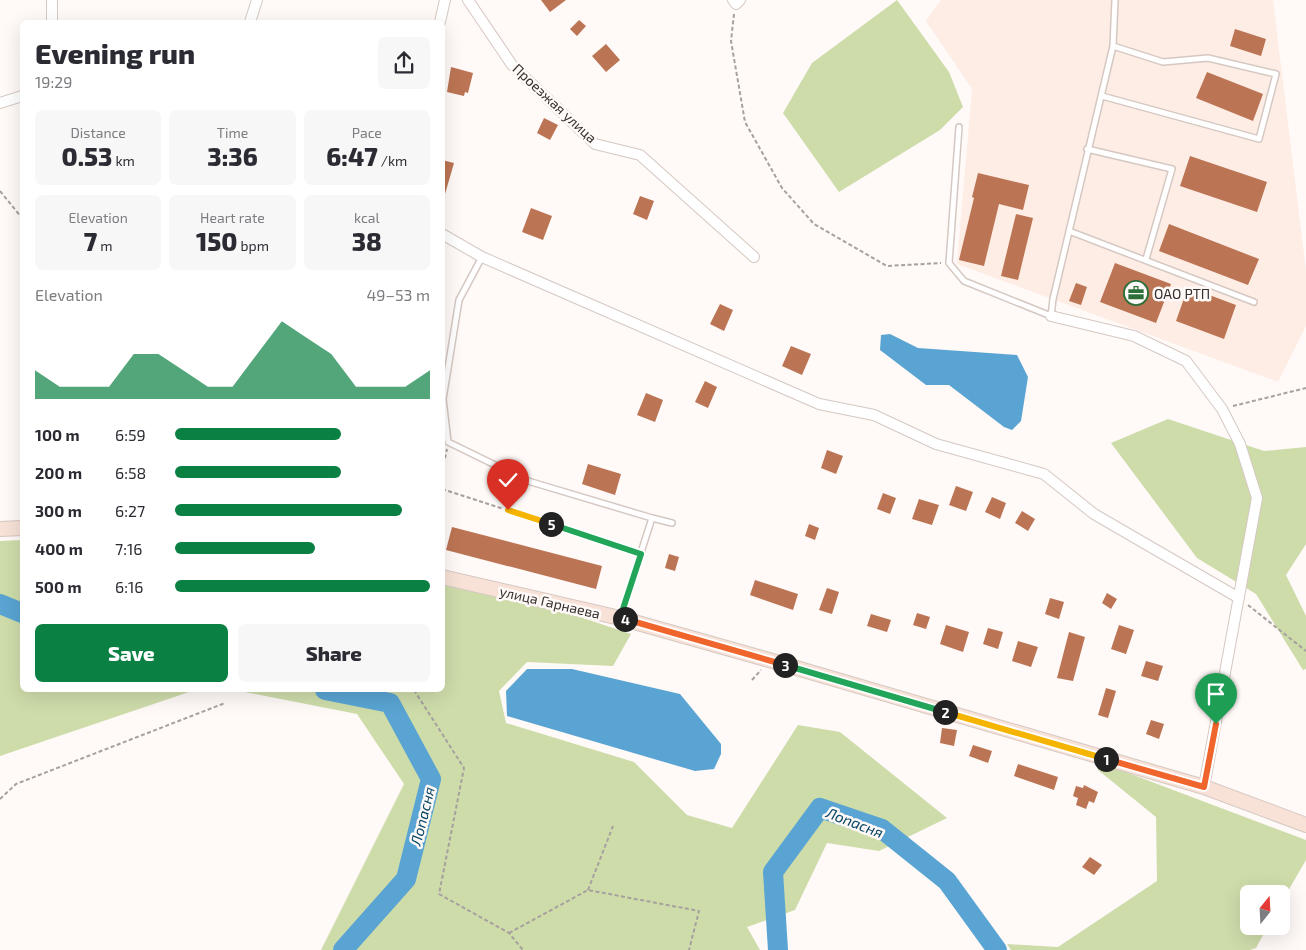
<!DOCTYPE html>
<html lang="en">
<head>
<meta charset="utf-8">
<style>
  body { margin:0; font-family:"Exo 2",sans-serif; background:#f7f7f7; color:#2b2b33; height:100vh; display:flex; flex-direction:column; font-size:19px; white-space:nowrap }
  * { box-sizing:border-box; margin:0 }
  p { font-size:16px; color:#7c7c81 }
  .icon { flex:none; width:28px; height:28px; fill:none; stroke:currentColor; stroke-width:2; stroke-linecap:round; stroke-linejoin:round }
  .map { position:relative; flex:1; overflow:hidden }
  .panel { position:absolute; left:20px; top:20px; width:425px; height:672px; display:flex; flex-direction:column; background:#fff; border-radius:8px; box-shadow:0 5px 20px #0002 }
  .panel>* { flex:none }
  .needle { width:32px; rotate:18deg }
  .buttons { position:absolute; left:1240px; top:885px; display:grid; gap:10px }
  .buttons a { display:grid; place-items:center; width:50px; height:50px; border-radius:8px; background:#fff; box-shadow:0 5px 20px #0002; font-size:25px }
  .pin { position:absolute; display:grid; place-items:center; width:42px; height:42px; color:#fff; margin:-51px -21px; border-radius:50% 50% 50% 0; rotate:-45deg; box-shadow:0 0 5px #0007 }
  .pin .icon { rotate:45deg }
  .km { position:absolute; width:25px; height:25px; margin:-12px; border-radius:50%; background:#222; color:#fff; font-size:14px; line-height:25px; text-align:center }
  .round { display:grid; place-items:center; flex:none; width:52px; height:52px; border-radius:8px; background:#f7f7f7 }
  .overview { display:flex; align-items:center; justify-content:space-between; height:85px; padding:0 15px }
  h1 { font-size:28px; font-weight:800; line-height:38px }
  .stats { display:grid; grid-template-columns:repeat(3,1fr); gap:8px; height:85px; padding:5px 15px }
  .stats div { display:grid; align-content:center; border-radius:8px; background:#f7f7f7; text-align:center }
  .stats b { font-size:25px; font-weight:800 }
  .stats small { font-size:14px; font-weight:400 }
  .stats p { font-size:14px }
  .chart { height:140px; padding:10px 15px }
  .chart p { display:flex; justify-content:space-between }
  .chart svg { width:100%; height:90px; margin-top:5px; fill:#0b8043; opacity:.7 }
  .cta { display:flex; gap:10px; margin-top:auto; padding:10px 15px }
  .cta a { flex:1; height:58px; border-radius:8px; background:#0b8043; color:#fff; font-size:20px; font-weight:800; line-height:58px; text-align:center }
  .cta a+a { background:#f7f7f7; color:#2b2b33 }
  ul { padding:0 15px; list-style:none; font-size:16px }
  li { display:grid; grid-template-columns:80px 60px 1fr; align-items:center; height:38px }
  li i { height:12px; border-radius:6px; background:#0b8043 }
  .map>svg:first-child { display:block }
  .built { fill:#feede5 }
  .green { fill:#cedcaa }
  .water { fill:#59a4d3 }
  .lines { fill:none; stroke-linecap:round; stroke-linejoin:round }
  .river { stroke:#59a4d3; stroke-width:20 }
  .building { fill:#bc7554 }
  .lane-casing { stroke:#d5c8c2; stroke-width:8 }
  .street-casing { stroke:#d5c8c2; stroke-width:12 }
  .secondary-casing { stroke:#d5c8c2; stroke-width:16 }
  .path { stroke:#a6a09e; stroke-width:2; stroke-dasharray:4 2.5; stroke-linecap:butt }
  .lane { stroke:#fff; stroke-width:5 }
  .street { stroke:#fff; stroke-width:10 }
  .secondary { stroke:#f8e2d7; stroke-width:14 }
  .split-1-casing { stroke:#fff; stroke-width:10 }
  .split-2-casing { stroke:#fff; stroke-width:10 }
  .split-3-casing { stroke:#fff; stroke-width:10 }
  .split-4-casing { stroke:#fff; stroke-width:10 }
  .split-5-casing { stroke:#fff; stroke-width:10 }
  .split-6-casing { stroke:#fff; stroke-width:10 }
  .split-1 { stroke:#f0652b; stroke-width:6 }
  .split-2 { stroke:#f5b400; stroke-width:6 }
  .split-3 { stroke:#22a559; stroke-width:6 }
  .split-4 { stroke:#f0652b; stroke-width:6 }
  .split-5 { stroke:#22a559; stroke-width:6 }
  .split-6 { stroke:#f5b400; stroke-width:6 }
  .labels { text-anchor:middle; dominant-baseline:central; stroke-width:5; stroke-linejoin:round; paint-order:stroke }
  .street-label { font-size:14px; fill:#36312f; stroke:#fff9f7 }
  .poi-label { font-size:14px; fill:#36312f; stroke:#fff9f7; text-anchor:start }
  .water-label { font-size:15px; font-style:italic; fill:#084666; stroke:#fff9f7 }
</style>
</head>
<body>
<div class="map">
<svg width="1306" height="950" viewBox="0 0 1306 950">
  <rect width="100%" height="100%" fill="#fff9f7"/>
  <path class="built" d="M941 0H1273L1306 271V326L1278 382 957 264 972 89 926 21Z"/>
  <path class="green" d="M897 0 949 72 963 107 940 130 839 192 783 113 812 63Z
    M1168 419 1264 451 1306 447V544L1286 575 1306 616V669L1303 670 1256 594 1197 558 1111 443Z
    M22 540V690H195L0 756V541Z
    M443 585 562 611 631 634 613 666 527 662 499 691 506 723 634 762 687 815 732 828 798 725 840 732 947 818 879 851 827 843 795 910 747 927 760 950H321L404 784 357 714 235 690H442Z
    M1099 762 1306 840V860L1281 903V894H1249V926H1268L1256 948 1250 950H1011L1007 944 1058 947 1157 881 1156 817 1098 770Z"/>
  <path class="water" d="M890 334 918 348 1017 355 1028 377 1021 421 1012 430 1004 427 949 385H926L880 350 881 335Z
    M527 669H572L680 694 721 744V754L714 769 695 771 507 716 506 691Z"/>
  <g class="lines">
    <path class="river" d="M0 604 22 613
      M325 690 390 703 431 779 406 879 343 950
      M778 950 773 872 820 808 882 829 947 881 997 950"/>
  </g>
  <path class="building" d="M541 0H566L550 12Z
    M579 20 586 26 577 36 570 29Z
    M1235 29 1266 39 1261 56 1230 46Z
    M606 44 620 60 606 72 592 56Z
    M451 67 473 73 468 93 465 92 464 96 447 92Z
    M1207 72 1263 94 1253 121 1196 98Z
    M544 118 558 125 550 140 537 133Z
    M1190 156 1267 182 1257 212 1180 186Z
    M442 160 454 163 445 194H442Z
    M978 173 1029 185 1023 210 999 204 984 266 959 260 974 198 972 197Z
    M640 196 654 201 647 220 633 214Z
    M531 208 552 216 543 240 522 232Z
    M1016 214 1033 218 1018 280 1001 276Z
    M1169 224 1259 259 1248 285 1159 251Z
    M1115 263 1171 284 1156 323 1100 302Z
    M1076 283 1087 287 1081 305 1069 301Z
    M1188 287 1236 305 1224 339 1176 321Z
    M720 304 733 310 724 331 710 324Z
    M791 346 811 354 802 375 782 366Z
    M705 381 717 387 708 408 695 402Z
    M646 393 663 400 655 422 637 415Z
    M827 450 843 456 836 474 821 468Z
    M588 464 621 474 615 495 582 484Z
    M956 486 973 492 966 511 949 505Z
    M883 493 896 498 890 514 877 509Z
    M992 497 1006 503 1000 519 985 512Z
    M919 499 939 505 932 525 912 519Z
    M1022 511 1035 519 1028 531 1015 523Z
    M809 524 819 528 815 540 805 536Z
    M452 527 602 566 596 589 446 550Z
    M669 554 679 557 675 571 665 568Z
    M755 580 798 594 793 610 750 595Z
    M827 588 839 592 832 614 819 610Z
    M1107 593 1117 599 1111 609 1102 603Z
    M1050 598 1064 602 1059 619 1045 614Z
    M917 613 930 617 926 629 913 625Z
    M871 614 891 620 887 632 867 626Z
    M946 625 969 632 963 652 940 644Z
    M1119 625 1134 630 1126 654 1111 649Z
    M988 628 1003 632 998 649 983 644Z
    M1069 632 1085 637 1073 681 1057 678Z
    M1018 641 1038 647 1031 667 1012 661Z
    M1146 661 1163 666 1158 681 1141 676Z
    M1106 688 1116 691 1108 718 1098 715Z
    M1151 720 1164 724 1159 739 1146 734Z
    M942 728 957 730 954 746 940 743Z
    M973 745 992 751 988 763 969 756Z
    M1018 764 1058 777 1054 790 1014 776Z
    M1084 785 1098 792 1094 803 1089 801 1086 809 1076 805 1078 798 1073 796 1076 786 1083 788Z
    M1090 857 1102 865 1094 875 1082 867Z"/>
  <g class="lines">
    <defs>
      <path id="lane" d="M1102 96 1259 139 1276 74 1208 58 1163 62 1113 46
        M959 127 949 263 964 281 1051 316 1053 299 1113 46 1115 0
        M1087 149 1172 169 1146 259
        M1069 231 1254 302
        M482 257 459 300 443 399 448 442 528 481 652 518 620 618
        M652 518 672 523"/>
      <path id="street" d="M468 0 512 65 595 144 640 155 754 257
        M733 0 736 4 740 0
        M52 22V0
        M250 22 257 0
        M440 22 445 0
        M0 103 22 96
        M442 234 482 257 819 404 874 415 936 444 1044 474 1094 514 1239 598
        M1051 316 1134 336 1186 361 1222 409 1240 444 1257 498 1204 787"/>
      <path id="secondary" d="M0 529 22 528
        M442 577 620 618 762 658 1204 787 1306 825"/>
    </defs>
    <use href="#lane" class="lane-casing"/>
    <use href="#street" class="street-casing"/>
    <use href="#secondary" class="secondary-casing"/>
    <path class="path" d="M734 14 731 41 745 122 782 188 814 224 887 266 941 263
      M0 191 22 218
      M1233 406 1306 388
      M442 471 447 449
      M442 489 633 551
      M1248 605 1306 651
      M752 680 761 670
      M414 690 464 768 439 894 509 933 523 950
      M0 799 16 784 225 703
      M588 890 613 826
      M509 933 588 890 699 911 689 950"/>
    <use href="#lane" class="lane"/>
    <use href="#street" class="street"/>
    <use href="#secondary" class="secondary"/>
  </g>
  <g class="lines">
    <defs>
      <path id="split-1" d="M1106 759 1204 787 1216 724"/>
      <path id="split-2" d="M945 712 1106 759"/>
      <path id="split-3" d="M785 665 945 712"/>
      <path id="split-4" d="M625 619 785 665"/>
      <path id="split-5" d="M551 524 641 554 620 618 625 619"/>
      <path id="split-6" d="M508 510 551 524"/>
    </defs>
    <use href="#split-1" class="split-1-casing"/>
    <use href="#split-2" class="split-2-casing"/>
    <use href="#split-3" class="split-3-casing"/>
    <use href="#split-4" class="split-4-casing"/>
    <use href="#split-5" class="split-5-casing"/>
    <use href="#split-6" class="split-6-casing"/>
    <use href="#split-1" class="split-1"/>
    <use href="#split-2" class="split-2"/>
    <use href="#split-3" class="split-3"/>
    <use href="#split-4" class="split-4"/>
    <use href="#split-5" class="split-5"/>
    <use href="#split-6" class="split-6"/>
  </g>
  <defs>
    <symbol id="office-ring" viewBox="-11 -11 22 22"><circle r="9.5" fill="#fff9f7" stroke="#2c6f39" stroke-width="1.5"/><path d="M-6-3h4V-5.5h4V-3h4V5H-6ZM-1-4.5V-3h2v-1.5ZM-6 0V1H6V0Z" fill="#2c6f39"/></symbol>
  </defs>
  <g fill-rule="evenodd">
    <use href="#office-ring" x="1122" y="279" width="28" height="28"/>
  </g>
  <g class="labels">
    <g class="street-label">
      <text transform="translate(555 103) rotate(43)">Проезжая улица</text>
      <text transform="translate(550 602) rotate(13)">улица Гарнаева</text>
    </g>
    <g class="poi-label">
      <text x="1154" y="293">ОАО РТП</text>
    </g>
    <g class="water-label">
      <text transform="translate(422 816) rotate(-76)">Лопасня</text>
      <text transform="translate(855 822) rotate(21)">Лопасня</text>
    </g>
  </g>
</svg>
<div class="buttons">
<a><svg class="needle" viewBox="-14 -14 28 28"><path d="M0-13l5 13h-10z" fill="#e53935"/><path d="M0 13l5-13h-10z" fill="#7c7c81"/></svg></a>
</div>
<div class="pin" style="left:1216px;top:724px;background:#1e9e55"><svg class="icon" aria-label="arrive" viewBox="0 0 24 24"><path d="M6 21V4h12l-3 4 3 4H6"/></svg></div>
<div class="pin" style="left:508px;top:510px;background:#d93025"><svg class="icon" aria-label="check" viewBox="0 0 24 24"><path d="M5 12l5 5 9-10"/></svg></div>
<b class="km" style="left:1106px;top:759px">1</b>
<b class="km" style="left:945px;top:712px">2</b>
<b class="km" style="left:785px;top:665px">3</b>
<b class="km" style="left:625px;top:619px">4</b>
<b class="km" style="left:551px;top:524px">5</b>
<section class="panel">
<div class="overview"><div><h1>Evening run</h1><p>19:29</p></div><a class="round"><svg class="icon" aria-label="share" viewBox="0 0 24 24"><path d="M12 15V3M7 8l5-5 5 5M5 13v7h14v-7"/></svg></a></div>
<div class="stats">
<div><p>Distance</p><b>0.53<small> km</small></b></div>
<div><p>Time</p><b>3:36</b></div>
<div><p>Pace</p><b>6:47<small> /km</small></b></div>
</div>
<div class="stats">
<div><p>Elevation</p><b>7<small> m</small></b></div>
<div><p>Heart rate</p><b>150<small> bpm</small></b></div>
<div><p>kcal</p><b>38</b></div>
</div>
<div class="chart"><p><span>Elevation</span>49–53 m</p>
<svg viewBox="0 0 160 44" preserveAspectRatio="none"><path d="M0 44V30L10 38L20 38L30 38L40 22L50 22L60 30L70 38L80 38L90 22L100 6L110 14L120 22L130 38L140 38L150 38L160 30V44z"/></svg>
</div>
<ul>
<li><b>100 m</b>6:59<i style="width:65%"></i></li>
<li><b>200 m</b>6:58<i style="width:65%"></i></li>
<li><b>300 m</b>6:27<i style="width:89%"></i></li>
<li><b>400 m</b>7:16<i style="width:55%"></i></li>
<li><b>500 m</b>6:16<i style="width:100%"></i></li>
</ul>
<div class="cta"><a>Save</a><a>Share</a></div>
</section>
</div>
</body>
</html>
